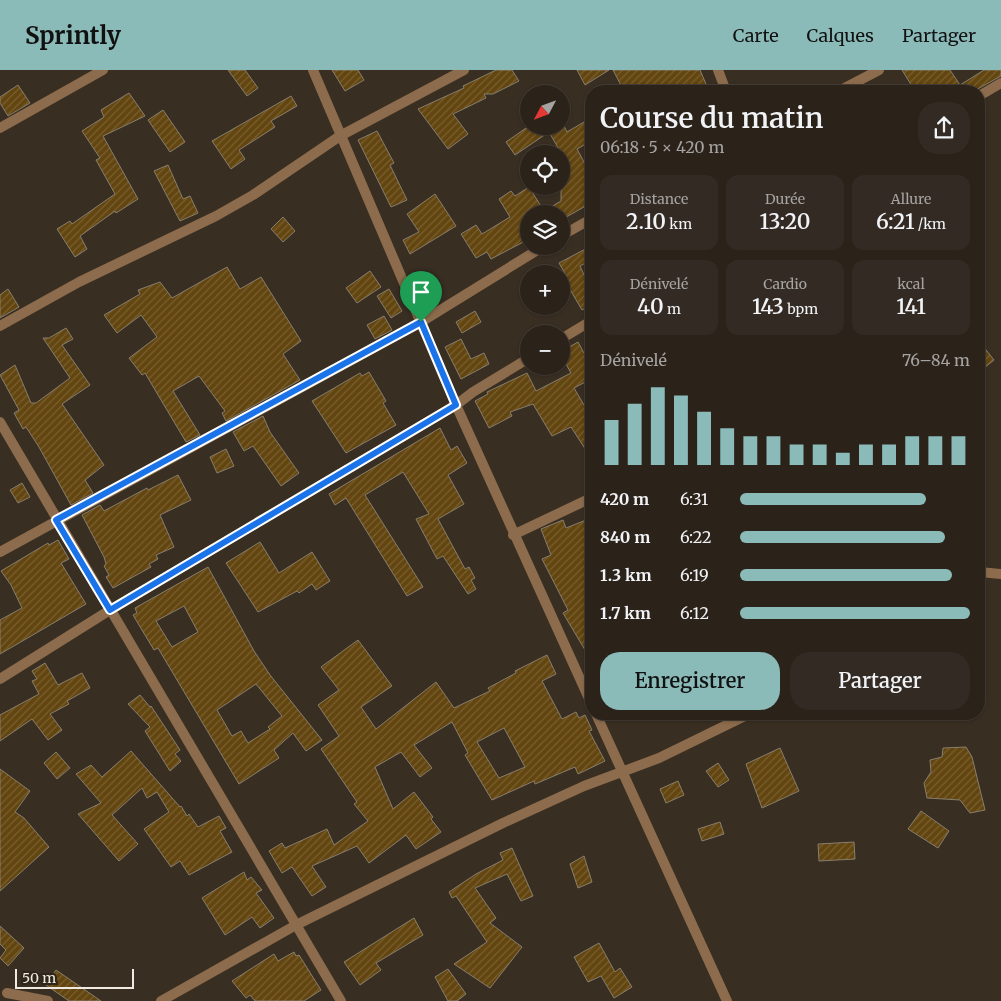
<!DOCTYPE html>
<html lang="fr">
<head>
<meta charset="utf-8">
<style>
  body { margin:0; font-family:Merriweather,serif; background:#332a23; color:#f1f3f6; height:100vh; display:flex; flex-direction:column; font-size:19px; white-space:nowrap }
  * { box-sizing:border-box; margin:0 }
  p { font-size:16px; color:#a6a4a2 }
  .icon { flex:none; width:28px; height:28px; fill:none; stroke:currentColor; stroke-width:2; stroke-linecap:round; stroke-linejoin:round }
  .map { position:relative; flex:1; overflow:hidden }
  .side { position:absolute; left:585px; top:15px; width:400px; height:635px; display:flex; flex-direction:column; background:#2b221a; border-radius:20px; box-shadow:0 1px 4px #0004,0 0 0 1px #473f39 }
  .side>* { flex:none }
  .needle { width:32px; rotate:229deg }
  .buttons { position:absolute; left:520px; top:15px; display:grid; gap:10px }
  .buttons a { display:grid; place-items:center; width:50px; height:50px; border-radius:50%; background:#2b221a; box-shadow:0 1px 4px #0004,0 0 0 1px #473f39; font-size:25px }
  .scale { position:absolute; left:15px; bottom:12px; width:119px; box-sizing:border-box; padding-left:5px; border:2px solid #f1eae2; border-top:0; font-size:14px; line-height:18px; white-space:nowrap; color:#f1eae2; -webkit-text-stroke:4px #2f2518; paint-order:stroke }
  .pin { position:absolute; display:grid; place-items:center; width:42px; height:42px; color:#fff; margin:-51px -21px; border-radius:50% 50% 50% 0; rotate:-45deg; box-shadow:0 0 5px #0007 }
  .pin .icon { rotate:45deg }
  .round { display:grid; place-items:center; flex:none; width:52px; height:52px; border-radius:20px; background:#332a23 }
  .overview { display:flex; align-items:center; justify-content:space-between; height:85px; padding:0 15px }
  h1 { font-size:28px; font-weight:600; line-height:38px }
  .figures { display:grid; grid-template-columns:repeat(3,1fr); gap:8px; height:85px; padding:5px 15px }
  .figures div { display:grid; align-content:center; border-radius:12px; background:#332a23; text-align:center }
  .figures b { font-size:21px; font-weight:600 }
  .figures small { font-size:14px; font-weight:400 }
  .figures p { font-size:14px }
  .chart { height:140px; padding:10px 15px }
  .chart p { display:flex; justify-content:space-between }
  .chart svg { width:100%; height:90px; margin-top:5px; stroke:#8bbbb9; stroke-width:6 }
  .button { display:flex; gap:10px; margin-top:auto; padding:10px 15px }
  .button a { flex:1; height:58px; border-radius:20px; background:#8bbbb9; color:#111; font-size:20px; font-weight:600; line-height:58px; text-align:center }
  .button a+a { background:#332a23; color:#f1f3f6 }
  ul { padding:0 15px; list-style:none; font-size:16px }
  li { display:grid; grid-template-columns:80px 60px 1fr; align-items:center; height:38px }
  li i { height:12px; border-radius:6px; background:#8bbbb9 }
  header { display:flex; align-items:center; gap:30px; box-sizing:border-box; height:70px; padding:0 25px; background:#8bbbb9; color:#111 }
  header strong { font-size:24px }
  nav { display:flex; gap:28px; margin-inline-start:auto; font-size:18px }
  .map>svg:first-child { display:block }
  .building { fill:url(#building-hatch); stroke:#887e6e; fill-rule:evenodd }
  .lines { fill:none; stroke-linecap:round; stroke-linejoin:round }
  .minor { stroke:#8c6c4c; stroke-width:10 }
  .tertiary { stroke:#8c6c4c; stroke-width:10 }
  .route-casing { stroke:#fff; stroke-width:10 }
  .route { stroke:#1a73e8; stroke-width:6 }
</style>
</head>
<body>
<header>
<strong>Sprintly</strong>
<nav><a>Carte</a><a>Calques</a><a>Partager</a></nav>
</header>
<div class="map">
<svg width="1001" height="931" viewBox="0 0 1001 931">
  <defs>
    <pattern id="building-hatch" width="6" height="6" patternUnits="userSpaceOnUse" patternTransform="scale(1.25)"><rect width="6" height="6" fill="#62450f"/><path d="M-1 1l2-2M0 6l6-6M5 7l2-2" fill="none" stroke="#796032"/></pattern>
  </defs>
  <rect width="100%" height="100%" fill="#392e22"/>
  <path class="building" d="M228 0H245L258 18 247 26Z
    M332 0H358L364 10 345 21Z
    M496 0H512L519 11 493 24H484L486 28 453 44 468 64 448 79 418 39 464 18 463 16Z
    M577 0H609L585 15Z
    M613 0H700L709 21H691L688 14 669 21 666 17 655 21H624Z
    M902 0H950L960 15 984 0H1001V6L974 21H915Z
    M18 15 30 33 8 46 0 33V27Z
    M129 23 145 46 103 66 138 129 116 143 115 141 80 166 87 179 75 187 57 159 70 151 72 154 115 124 96 90 100 88 82 61 104 47 101 40Z
    M291 26 297 36 271 51 275 57 239 80 245 89 231 99 212 71Z
    M163 40 185 72 170 82 148 50Z
    M584 52 591 65V71L577 79 591 105V133L561 150V144H529V169L491 189 487 182 476 188 461 164 476 155 482 164 510 147 499 129 511 121 515 126 529 117 544 141 561 131V98L568 95 549 62 515 85 506 72 529 56H564L567 62Z
    M377 61 394 93 390 95 407 130 391 137 358 70Z
    M168 95 183 129 190 126 198 143 180 151 154 101Z
    M435 124 456 156 410 184 403 170 419 162 407 144Z
    M283 147 295 161 283 172 271 159Z
    M591 176V190L580 196 591 220V235L582 240 564 209 567 207 559 193Z
    M227 197 240 219 261 207 301 271 283 284 300 310 226 351 222 343 225 341 199 306 173 321 200 365 186 372 145 303 142 305 129 288 157 267 141 245 117 263 104 245 140 224 138 220 160 212 172 228Z
    M370 201 381 217 357 233 346 218Z
    M8 219 19 237 0 248V225Z
    M389 219 402 241 391 248 377 226Z
    M475 241 481 252 462 263 456 252Z
    M384 246 392 260 375 269 367 255Z
    M66 258 73 269 62 275 90 315 62 334 104 395 85 410 93 423 71 435 39 377 26 357 23 359 14 343 19 340 0 305 15 295 31 333H36L70 308 43 268H49Z
    M461 269 471 289 484 283 489 294 461 309 445 277Z
    M979 271 994 290 979 302Z
    M578 272 591 296V309L574 318 591 347V388L571 357 552 366 533 334 510 342 512 346 489 358 475 331 488 324 487 322 527 303 536 321 571 303 561 285 566 283 564 280Z
    M369 302 386 331 383 333 396 355 346 383 312 331 360 303 362 306Z
    M263 346 270 362 299 403 281 416 253 376 244 381 233 362Z
    M440 358 451 380 457 376 467 393 448 405 464 434 438 449 465 499 469 497 475 508 471 510 476 519 468 524 443 486 437 489 416 449 429 444 403 402 365 425 423 517 407 526 346 428 335 435 329 424Z
    M226 379 234 396 217 403 210 387Z
    M178 405 191 430 160 445 174 477 156 485 158 489 149 494 151 497 113 518 106 507 109 505 104 496 106 494 104 487 82 445 100 435 104 441 147 418 148 420Z
    M22 413 30 427 18 433 10 420Z
    M591 448V472L584 475 591 488V590L563 543 568 540 542 489 551 485 541 459 563 450 566 458Z
    M58 470 69 489 61 493 86 534 0 584V550L22 538 11 515 1 501 48 473 49 475Z
    M260 472 279 503 312 482 330 511 316 520 312 514 299 523 297 521 258 542 226 493Z
    M208 497 254 581 270 605 322 670 306 681 293 663 274 680 279 688 239 714 158 578 154 580 133 545 137 543 135 538ZM184 536 198 562 172 577 156 551ZM256 614 282 646 268 657 270 659 248 673 241 661 232 666 217 640Z
    M358 570 392 616 361 637 376 659 436 612 454 638 490 621 488 618 516 603 515 601 547 585 556 604 542 611 562 649 576 642 579 648 585 645 592 660 589 661 605 691 578 704 575 697 535 714 534 711 492 730 465 685 468 683 452 652 414 675 432 698 420 707 401 682 375 697 393 739 414 722 433 747 431 749 441 762 416 779 406 765 369 793 357 776 312 796 326 817 312 826 292 797 282 803 269 781 282 773 285 778 327 759 334 775 368 751 354 734 357 732 321 679 339 666 318 635 339 620 321 597ZM504 658 525 697 499 708 477 672Z
    M45 593 58 615 82 603 90 618 67 631 69 634 50 644 62 660 48 670 32 649 0 671V645L39 624 32 611 37 609 32 601Z
    M140 625 150 637 151 636 180 680 175 684 181 691 170 701 145 661 150 657 128 634Z
    M966 677 972 687 985 740 970 743 960 730 927 728 924 713 931 702 930 690 942 687 943 678Z
    M780 678 799 721 762 738 746 694Z
    M131 681 180 737 181 736 187 746 189 744 198 757 219 746 226 758 220 761 232 782 189 805 180 791 171 797 144 759 169 742 157 722 147 728 142 718 112 745 138 774 119 791 78 744 101 733 76 704 91 695 102 707Z
    M56 682 70 698 57 709 44 693Z
    M718 693 729 710 718 717 706 701Z
    M0 699 30 721 15 742 24 748 49 777 0 821Z
    M678 711 684 725 666 733 660 719Z
    M921 741 949 761 938 778 908 759Z
    M720 752 724 764 702 771 698 759Z
    M854 772 855 789 819 791 818 774Z
    M512 778 533 826 521 831 507 804 475 818 496 848 490 853 522 877 490 918 454 894 487 872 456 826 452 828 449 822 476 804 503 790 500 783Z
    M584 786 592 812 578 818 570 794Z
    M244 802 247 810 251 807 262 820 256 823 274 848 260 858 252 847 225 865 202 828Z
    M414 848 423 865 376 893 381 900 360 915 344 892Z
    M0 856 24 878 8 896 0 888 6 880 0 874Z
    M599 873 615 902 620 898 632 917 614 928 601 906 588 912 574 887Z
    M294 882 296 886 299 885 321 920 304 931H255L250 925 246 928 232 911 274 884 278 891Z
    M448 899 466 924 457 931H448L435 907Z
    M56 900 101 931H69L46 915Z"/>
  <g class="lines">
    <path class="minor" d="M313 0 456 335 591 633
      M718 0 726 21
      M839 21 879 0
      M979 26 1001 13
      M0 58 103 0
      M561 166 591 149
      M0 256 79 212 216 146 253 125 340 66 464 0
      M561 269 591 251
      M513 465 591 428
      M0 482 421 252 544 176
      M979 502 1001 504
      M0 609 110 540 456 335 473 322 529 288
      M596 644 727 931
      M7 923 48 931
      M161 931 296 855 503 753 584 716 659 688 749 644"/>
    <path class="tertiary" d="M0 352 341 931"/>
  </g>
  <g class="lines">
    <defs>
      <path id="route" d="M421 252 456 335 110 540 56 450Z"/>
    </defs>
    <use href="#route" class="route-casing"/>
    <use href="#route" class="route"/>
  </g>
</svg>
<div class="buttons">
<a><svg class="needle" viewBox="-14 -14 28 28"><path d="M0-13l5 13h-10z" fill="#e53935"/><path d="M0 13l5-13h-10z" fill="#a6a4a2"/></svg></a>
<a><svg class="icon" aria-label="locate" viewBox="0 0 24 24"><circle cx="12" cy="12" r="6"/><path d="M12 2v4M12 18v4M2 12h4M18 12h4"/></svg></a>
<a><svg class="icon" aria-label="layers" viewBox="0 0 24 24"><path d="M12 4l9 5-9 5-9-5zM3 14l9 5 9-5"/></svg></a>
<a>+</a>
<a>−</a>
</div>
<div class="scale">50 m</div>
<div class="pin" style="left:421px;top:252px;background:#1e9e55"><svg class="icon" aria-label="arrive" viewBox="0 0 24 24"><path d="M6 21V4h12l-3 4 3 4H6"/></svg></div>
<section class="side">
<div class="overview"><div><h1>Course du matin</h1><p>06:18 · 5 × 420 m</p></div><a class="round"><svg class="icon" aria-label="share" viewBox="0 0 24 24"><path d="M12 15V3M7 8l5-5 5 5M5 13v7h14v-7"/></svg></a></div>
<div class="figures">
<div><p>Distance</p><b>2.10<small> km</small></b></div>
<div><p>Durée</p><b>13:20</b></div>
<div><p>Allure</p><b>6:21<small> /km</small></b></div>
</div>
<div class="figures">
<div><p>Dénivelé</p><b>40<small> m</small></b></div>
<div><p>Cardio</p><b>143<small> bpm</small></b></div>
<div><p>kcal</p><b>141</b></div>
</div>
<div class="chart"><p><span>Dénivelé</span>76–84 m</p>
<svg viewBox="0 0 160 44" preserveAspectRatio="none"><path d="M5 44V22M15 44V14M25 44V6M35 44V10M45 44V18M55 44V26M65 44V30M75 44V30M85 44V34M95 44V34M105 44V38M115 44V34M125 44V34M135 44V30M145 44V30M155 44V30"/></svg>
</div>
<ul>
<li><b>420 m</b>6:31<i style="width:81%"></i></li>
<li><b>840 m</b>6:22<i style="width:89%"></i></li>
<li><b>1.3 km</b>6:19<i style="width:92%"></i></li>
<li><b>1.7 km</b>6:12<i style="width:100%"></i></li>
</ul>
<div class="button"><a>Enregistrer</a><a>Partager</a></div>
</section>
</div>
</body>
</html>
